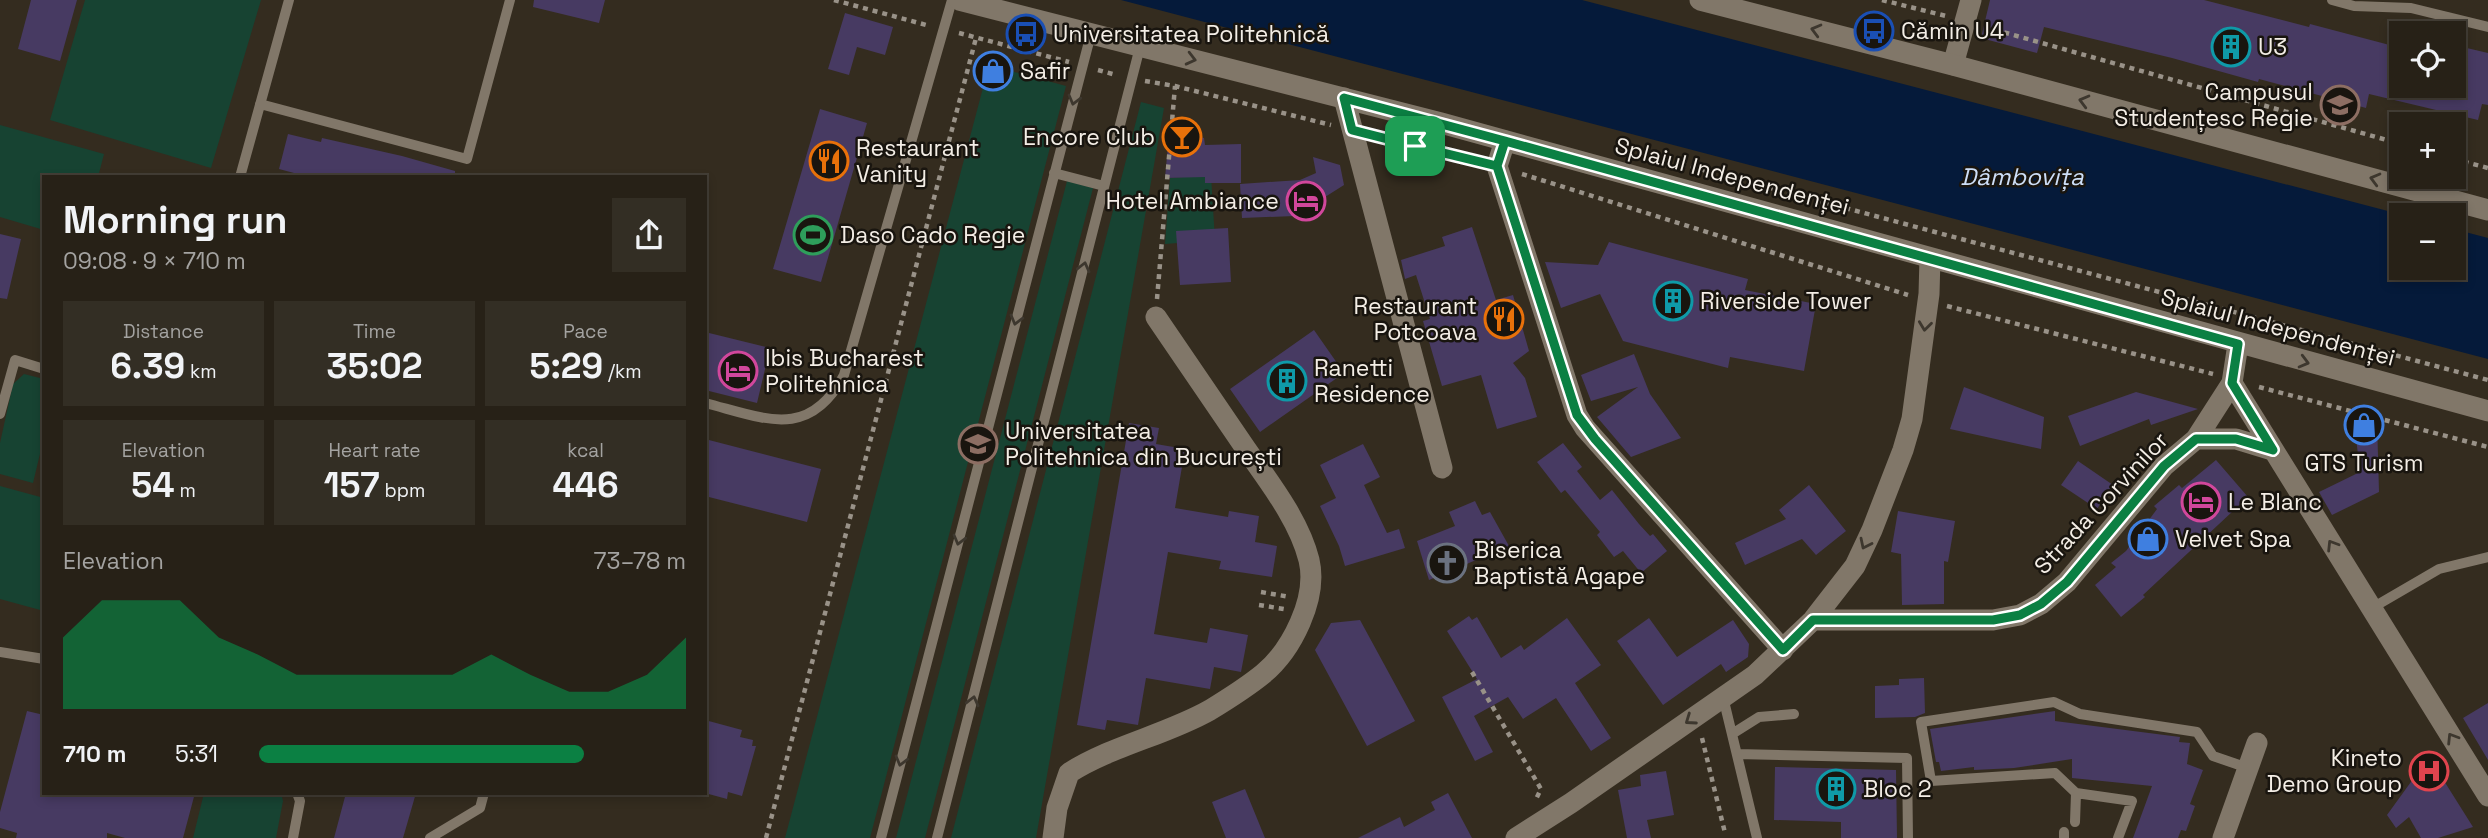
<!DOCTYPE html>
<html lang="en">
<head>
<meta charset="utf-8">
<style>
  body { margin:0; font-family:"Space Grotesk",sans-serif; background:#332e24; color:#f1f3f6; height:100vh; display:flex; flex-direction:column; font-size:26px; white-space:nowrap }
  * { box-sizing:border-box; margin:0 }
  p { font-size:23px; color:#a4a3a1 }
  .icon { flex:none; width:38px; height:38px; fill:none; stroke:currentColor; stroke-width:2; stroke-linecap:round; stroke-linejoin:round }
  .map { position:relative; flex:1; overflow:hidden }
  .sheet { position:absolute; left:42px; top:175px; width:665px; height:620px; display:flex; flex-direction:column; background:#272117; border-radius:0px; box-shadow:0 4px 10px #0003,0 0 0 2px #433e36 }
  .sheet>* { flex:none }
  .fabs { position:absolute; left:2389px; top:21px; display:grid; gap:14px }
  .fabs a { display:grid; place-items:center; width:77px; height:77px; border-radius:0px; background:#272117; box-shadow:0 4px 10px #0003,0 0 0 2px #433e36; font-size:35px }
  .pin { position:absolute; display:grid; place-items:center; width:60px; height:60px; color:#fff; margin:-30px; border-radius:14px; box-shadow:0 4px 10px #0006 }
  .round { display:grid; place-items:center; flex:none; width:74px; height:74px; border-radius:0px; background:#332e24 }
  .head { display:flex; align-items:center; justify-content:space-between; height:119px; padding:0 21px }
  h1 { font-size:38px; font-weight:600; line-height:52px }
  .metrics { display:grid; grid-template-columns:repeat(3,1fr); gap:10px; height:119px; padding:7px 21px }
  .metrics div { display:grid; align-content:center; border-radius:0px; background:#332e24; text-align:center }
  .metrics b { font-size:35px; font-weight:600 }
  .metrics small { font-size:19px; font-weight:400 }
  .metrics p { font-size:19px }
  .chart { height:196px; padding:14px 21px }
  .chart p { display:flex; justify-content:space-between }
  .chart svg { width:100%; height:126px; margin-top:7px; fill:#0b8043; opacity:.7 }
  ul { padding:0 21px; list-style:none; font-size:23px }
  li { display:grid; grid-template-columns:112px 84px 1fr; align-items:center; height:52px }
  li i { height:18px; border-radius:9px; background:#0b8043 }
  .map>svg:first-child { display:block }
  .green { fill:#174332 }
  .water { fill:#051a3a }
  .building { fill:#473a62 }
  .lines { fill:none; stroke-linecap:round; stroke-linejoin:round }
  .path { stroke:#999288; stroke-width:4.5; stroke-dasharray:5 5; stroke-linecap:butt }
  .service { stroke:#817769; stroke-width:10 }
  .minor { stroke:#817769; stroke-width:21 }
  .secondary { stroke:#817769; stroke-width:21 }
  .oneway { stroke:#3d372e }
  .route-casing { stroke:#fff; stroke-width:14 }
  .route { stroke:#0b8043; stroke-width:9 }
  .labels { text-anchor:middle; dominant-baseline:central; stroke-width:5; stroke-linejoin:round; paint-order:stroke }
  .poi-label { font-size:23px; fill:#f4eee6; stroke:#19150f; text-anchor:start }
  .street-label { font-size:23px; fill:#f4eee6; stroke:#19150f }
  .water-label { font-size:24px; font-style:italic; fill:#cddef7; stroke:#19150f }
</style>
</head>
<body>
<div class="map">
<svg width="2488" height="838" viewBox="0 0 2488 838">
  <rect width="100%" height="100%" fill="#342c1f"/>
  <path class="green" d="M85 0H261L211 168 50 120Z
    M989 65 1066 86 870 838H785Z
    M1141 102 1164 108 1036 838H951Z
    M0 125 104 154 98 177H44V230L0 217Z
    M1211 175 1215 240 1165 244 1170 178Z
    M1067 181 1093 188 925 838H896Z
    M24 374 44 379V437L33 483 0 474V443L13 384Z
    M0 486 44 498V611L0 599Z
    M204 793H281L283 801 276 838H193Z"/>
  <path class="water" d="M1121 0H1582L2403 215 2401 268H2454V229L2488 238V359Z"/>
  <path class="building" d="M31 0H77L60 61 18 49Z
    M534 0H605L599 23 533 7Z
    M1990 0H2204L2309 27 2310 24 2401 48V86H2454V45L2488 53V105L2482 104 2478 120 2369 94 2366 108 2259 79 2258 82 2172 58 2044 27 2037 53 1981 38Z
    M845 13 893 27 885 55 857 47 849 75 828 69Z
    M820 109 867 123 821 282 773 269Z
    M1170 124 1186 129 1187 134 1204 138 1205 145 1241 144V183H1205V177L1165 178Z
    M288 134 321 142 322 138 402 156 455 171V177H309L279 169Z
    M1313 157 1340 165 1344 185 1295 216 1242 218 1240 184 1300 180 1316 173Z
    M1472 227 1496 300 1513 295 1529 351 1513 363 1525 378 1537 417 1497 429 1481 375 1442 386 1423 321 1430 319 1416 275 1405 279 1401 260 1445 246 1442 237Z
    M1228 228 1231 282 1180 285 1176 231Z
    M0 234 21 239 7 299 0 298Z
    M1609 242 1748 279 1745 290 1816 304 1804 371 1730 357 1728 368 1623 341 1600 294 1561 308 1545 262 1598 265Z
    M1314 330 1344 373 1260 432 1230 389Z
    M705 332 770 348 757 403 705 390Z
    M1634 354 1650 394 1681 438 1631 457 1597 417 1638 387 1591 401 1581 375Z
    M1964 387 2044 417 2041 449 1950 429Z
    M2136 392 2198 409 2151 425 2149 419 2080 446 2068 416Z
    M2353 412 2377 420 2379 492 2332 515 2319 492 2360 472Z
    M1129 423 1159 428 1156 444 1185 449 1175 508 1228 517 1229 511 1259 516 1255 542 1277 546 1272 577 1219 569 1221 561 1168 552 1154 634 1207 643 1210 628 1248 635 1241 672 1214 667 1210 689 1146 678 1138 725 1107 720 1105 730 1077 725Z
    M705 439 821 469 807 522 705 496Z
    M1563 443 1582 467 1577 471 1600 500 1612 490 1639 524 1650 536 1653 534 1667 551 1641 573 1623 551 1614 557 1597 535 1600 532 1565 490 1561 493 1537 462Z
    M1363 444 1380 477 1364 485 1387 533 1399 529 1405 548 1345 566 1339 546 1320 506 1336 498 1320 465Z
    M2216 460 2248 497 2143 595 2145 597 2121 617 2095 585 2116 567 2111 563 2126 551 2157 509 2154 506 2179 485 2182 488Z
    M2078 461 2113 485 2097 509 2061 485Z
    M1809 485 1846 531 1816 555 1802 539 1745 565 1735 543 1786 519 1779 510Z
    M1475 501 1482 515 1490 512 1509 546 1429 580 1417 541 1455 526 1449 512Z
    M1898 511 1955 521 1948 562 1944 561V604L1902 605 1901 554 1891 552Z
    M1469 616 1472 620 1477 617 1501 658 1521 645 1524 650 1567 618 1601 665 1575 683 1611 738 1591 751 1556 698 1523 719 1508 697 1474 716 1493 752 1475 761 1442 697 1477 679 1447 631Z
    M1649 618 1677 657 1733 620 1749 644 1748 657 1726 672 1721 664 1663 705 1617 641Z
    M1360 620 1415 721 1367 746 1315 650 1331 623Z
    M1924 678 1925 713 1915 717 1875 718V686L1899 685V679Z
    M2488 703V760L2463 718Z
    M27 711 44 715V793H195L183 838H125L107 833V838H16L17 833 0 828V812Z
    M2055 711V721L2180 737 2179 742 2190 743 2187 764 2203 770 2190 804 2195 806 2186 831 2181 830 2178 838H2133L2152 786 2072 778V759L2014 768 1974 770V767L1941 771 1939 762H1936L1930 729Z
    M705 720 742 730 740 737 753 740 752 746H756L742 796 728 792 727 799 705 793Z
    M2429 757 2473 827 2438 838H2421L2409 817 2396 828 2387 815Z
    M1775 767 1896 770 1897 838H1841V822L1774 820Z
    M1666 771 1674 815 1647 820 1651 838H1627L1618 790 1641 786 1640 775Z
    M1245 789 1265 838H1226L1212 802Z
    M346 793H416L403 838H334Z
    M1448 793 1472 838H1358L1400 817 1404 827 1435 810 1431 802Z"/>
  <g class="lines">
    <path class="path" d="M834 0 930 26
      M1882 0 1946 16
      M1985 27 2401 144
      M959 33 1069 62
      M1098 70 1116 75
      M1145 81 1175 86 1331 125
      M1374 135 1477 161
      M2454 159 2488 168
      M1681 164 2488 380
      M1522 174 1908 295
      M1157 299 1175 86
      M1947 306 2213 374
      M2259 387 2488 447
      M1261 592 1290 597
      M1259 605 1284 609
      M1472 672 1541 789 1535 801
      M1702 738 1725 833
      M766 838 976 38"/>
    <path class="service" d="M2332 0 2354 6 2411 8 2488 27
      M260 104 467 159 510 0
      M1054 173 1104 186
      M240 177 289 0
      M705 403C764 418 809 441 844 375L952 0
      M0 414 15 360 44 369
      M2372 608 2439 569 2488 557
      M0 652 44 659
      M1723 697 1757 838
      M1732 734 1759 717 1794 714
      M1737 754 1907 758 1908 838
      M2076 793 2055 773 1931 781 1921 722 2054 702 2080 714 2197 732 2213 756 2248 768
      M2075 822 2076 793 2132 801 2118 838
      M293 838 300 801 297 793
      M430 838 480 808 484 793
      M881 838 1091 34
      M937 838 1140 47
      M2064 838V832"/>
    <path class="minor" d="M1953 65 1971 0
      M1344 98 1442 468
      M1505 141 1497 166 1577 415 1585 428 1783 650
      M2238 344 2232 383 2488 796
      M2196 439H2236L2272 450
      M1813 620H1993L2020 615 2041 604 2067 582 2164 466 2196 439 2232 383
      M1053 838 1057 808 1069 773C1111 746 1166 735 1210 710 1228 699 1247 687 1263 674 1292 650 1318 598 1309 560 1299 520 1269 482 1246 449 1216 405 1186 361 1156 317
      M1516 838 1571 803 1755 675 1813 620 1855 566 1872 530 1903 450 1912 419 1929 294 1930 258
      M2223 838 2257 743"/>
    <path class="secondary" d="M959 0 1441 123 2488 411
      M1700 0 1953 65 2488 210"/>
  </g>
  <defs><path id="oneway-chevron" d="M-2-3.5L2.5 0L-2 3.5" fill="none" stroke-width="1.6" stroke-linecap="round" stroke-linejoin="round" transform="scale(1.75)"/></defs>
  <g class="oneway">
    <use href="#oneway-chevron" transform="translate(1816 30) rotate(-165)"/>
    <use href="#oneway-chevron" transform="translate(1191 59) rotate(14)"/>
    <use href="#oneway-chevron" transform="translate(1074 100) rotate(105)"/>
    <use href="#oneway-chevron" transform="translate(2084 101) rotate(-165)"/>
    <use href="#oneway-chevron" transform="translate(2375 179) rotate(-165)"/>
    <use href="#oneway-chevron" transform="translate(1084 267) rotate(-76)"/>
    <use href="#oneway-chevron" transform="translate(1016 320) rotate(105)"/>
    <use href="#oneway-chevron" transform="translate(1925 326) rotate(97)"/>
    <use href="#oneway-chevron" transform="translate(2304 362) rotate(15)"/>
    <use href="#oneway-chevron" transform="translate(959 540) rotate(105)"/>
    <use href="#oneway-chevron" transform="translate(1865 544) rotate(116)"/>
    <use href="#oneway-chevron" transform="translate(2332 545) rotate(-122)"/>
    <use href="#oneway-chevron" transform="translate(973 701) rotate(-76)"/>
    <use href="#oneway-chevron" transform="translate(1690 720) rotate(145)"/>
    <use href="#oneway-chevron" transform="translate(2452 738) rotate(-122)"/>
    <use href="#oneway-chevron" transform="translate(901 761) rotate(105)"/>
  </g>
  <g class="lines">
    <defs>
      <path id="route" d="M1415 146 1352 130 1344 98 1505 141 1497 166 1577 415 1595 439 1783 650 1813 620H1993L2020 615 2041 604 2067 582 2164 466 2196 439H2236L2273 450 2232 383 2238 344 1505 141 1497 166 1415 146"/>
    </defs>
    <use href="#route" class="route-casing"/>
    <use href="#route" class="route"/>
  </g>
  <defs>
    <symbol id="bus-ring" viewBox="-11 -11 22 22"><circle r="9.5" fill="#19150f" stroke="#1a4fb4" stroke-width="1.5"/><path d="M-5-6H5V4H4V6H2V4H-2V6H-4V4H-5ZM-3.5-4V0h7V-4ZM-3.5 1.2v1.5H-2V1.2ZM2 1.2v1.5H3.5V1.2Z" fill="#1a4fb4"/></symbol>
    <symbol id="building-ring" viewBox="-11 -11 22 22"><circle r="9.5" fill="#19150f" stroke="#0f9aa8" stroke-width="1.5"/><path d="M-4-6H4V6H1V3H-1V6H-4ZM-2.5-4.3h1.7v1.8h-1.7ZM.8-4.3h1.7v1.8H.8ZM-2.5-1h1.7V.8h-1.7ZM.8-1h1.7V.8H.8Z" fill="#0f9aa8"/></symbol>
    <symbol id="shop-ring" viewBox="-11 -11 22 22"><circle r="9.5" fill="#19150f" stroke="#3f7fe0" stroke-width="1.5"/><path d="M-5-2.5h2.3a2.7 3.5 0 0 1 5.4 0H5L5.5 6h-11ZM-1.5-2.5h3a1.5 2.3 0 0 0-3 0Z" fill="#3f7fe0"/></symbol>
    <symbol id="university-ring" viewBox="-11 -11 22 22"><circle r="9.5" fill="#19150f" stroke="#8d6e63" stroke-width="1.5"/><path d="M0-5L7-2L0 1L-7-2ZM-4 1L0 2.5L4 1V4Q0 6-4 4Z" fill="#8d6e63"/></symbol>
    <symbol id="bar-ring" viewBox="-11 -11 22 22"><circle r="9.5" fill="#19150f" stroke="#e8710a" stroke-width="1.5"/><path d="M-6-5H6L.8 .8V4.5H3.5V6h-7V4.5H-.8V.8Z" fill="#e8710a"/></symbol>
    <symbol id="restaurant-ring" viewBox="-11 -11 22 22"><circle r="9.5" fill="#19150f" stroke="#e8710a" stroke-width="1.5"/><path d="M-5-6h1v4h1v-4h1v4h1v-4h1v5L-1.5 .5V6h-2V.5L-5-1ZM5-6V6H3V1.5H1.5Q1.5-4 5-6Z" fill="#e8710a"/></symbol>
    <symbol id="hotel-ring" viewBox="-11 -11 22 22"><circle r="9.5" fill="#19150f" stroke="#d1479c" stroke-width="1.5"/><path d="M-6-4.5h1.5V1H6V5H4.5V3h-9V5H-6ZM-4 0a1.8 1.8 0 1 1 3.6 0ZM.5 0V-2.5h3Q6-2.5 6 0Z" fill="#d1479c"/></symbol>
    <symbol id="stadium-ring" viewBox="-11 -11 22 22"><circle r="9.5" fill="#19150f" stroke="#2e9e5b" stroke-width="1.5"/><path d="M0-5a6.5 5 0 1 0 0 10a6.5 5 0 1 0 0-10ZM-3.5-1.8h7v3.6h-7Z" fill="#2e9e5b"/></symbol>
    <symbol id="church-ring" viewBox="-11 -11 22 22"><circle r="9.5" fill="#19150f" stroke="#6b7280" stroke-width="1.5"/><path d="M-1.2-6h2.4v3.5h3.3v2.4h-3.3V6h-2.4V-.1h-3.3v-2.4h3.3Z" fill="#6b7280"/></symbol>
    <symbol id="hospital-ring" viewBox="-11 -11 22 22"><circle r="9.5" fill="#19150f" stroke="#e0444e" stroke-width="1.5"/><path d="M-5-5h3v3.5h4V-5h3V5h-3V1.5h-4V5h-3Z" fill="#e0444e"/></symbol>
  </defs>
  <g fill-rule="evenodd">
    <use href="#bus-ring" x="1852" y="9" width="44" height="44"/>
    <use href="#bus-ring" x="1004" y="12" width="44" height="44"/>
    <use href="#building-ring" x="2209" y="25" width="44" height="44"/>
    <use href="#shop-ring" x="971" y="49" width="44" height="44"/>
    <use href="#university-ring" x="2318" y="83" width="44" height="44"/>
    <use href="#bar-ring" x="1160" y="115" width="44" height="44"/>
    <use href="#restaurant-ring" x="807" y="139" width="44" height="44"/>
    <use href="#hotel-ring" x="1284" y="179" width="44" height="44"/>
    <use href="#stadium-ring" x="791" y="213" width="44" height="44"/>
    <use href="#building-ring" x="1651" y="279" width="44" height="44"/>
    <use href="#restaurant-ring" x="1482" y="297" width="44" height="44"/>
    <use href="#hotel-ring" x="716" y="349" width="44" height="44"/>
    <use href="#building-ring" x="1265" y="359" width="44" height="44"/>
    <use href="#shop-ring" x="2342" y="403" width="44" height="44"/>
    <use href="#university-ring" x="956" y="422" width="44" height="44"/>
    <use href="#hotel-ring" x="2179" y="480" width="44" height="44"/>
    <use href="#shop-ring" x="2126" y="517" width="44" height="44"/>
    <use href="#church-ring" x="1425" y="541" width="44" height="44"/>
    <use href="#hospital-ring" x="2407" y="749" width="44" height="44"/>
    <use href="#building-ring" x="1814" y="767" width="44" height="44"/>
  </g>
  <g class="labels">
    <g class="poi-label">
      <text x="1901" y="31">Cămin U4</text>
      <text x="1053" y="34">Universitatea Politehnică</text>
      <text x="2258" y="47">U3</text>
      <text x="1020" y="71">Safir</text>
      <text x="2313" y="92" text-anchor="end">Campusul<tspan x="2313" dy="26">Studențesc Regie</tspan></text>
      <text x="1155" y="137" text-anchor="end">Encore Club</text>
      <text x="856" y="148">Restaurant<tspan x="856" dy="26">Vanity</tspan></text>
      <text x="1279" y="201" text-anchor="end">Hotel Ambiance</text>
      <text x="840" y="235">Daso Cado Regie</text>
      <text x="1700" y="301">Riverside Tower</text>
      <text x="1477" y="306" text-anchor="end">Restaurant<tspan x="1477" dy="26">Potcoava</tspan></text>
      <text x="765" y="358">Ibis Bucharest<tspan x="765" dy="26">Politehnica</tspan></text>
      <text x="1314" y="368">Ranetti<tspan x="1314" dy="26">Residence</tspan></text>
      <text x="1005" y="431">Universitatea<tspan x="1005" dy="26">Politehnica din București</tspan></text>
      <text x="2364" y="463" text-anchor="middle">GTS Turism</text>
      <text x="2228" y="502">Le Blanc</text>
      <text x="2175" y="539">Velvet Spa</text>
      <text x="1474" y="550">Biserica<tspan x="1474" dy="26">Baptistă Agape</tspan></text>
      <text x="2402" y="758" text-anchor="end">Kineto<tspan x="2402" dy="26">Demo Group</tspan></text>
      <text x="1863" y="789">Bloc 2</text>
    </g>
    <g class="street-label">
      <text transform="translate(1732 176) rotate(15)">Splaiul Independenței</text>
      <text transform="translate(2278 327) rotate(15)">Splaiul Independenței</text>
      <text transform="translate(2101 503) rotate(-47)">Strada Corvinilor</text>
    </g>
    <g class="water-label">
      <text x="2022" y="176">Dâmbovița</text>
    </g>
  </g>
</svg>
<div class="fabs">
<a><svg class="icon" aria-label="locate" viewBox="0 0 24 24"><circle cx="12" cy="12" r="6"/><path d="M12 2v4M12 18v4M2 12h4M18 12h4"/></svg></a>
<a>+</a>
<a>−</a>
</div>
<div class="pin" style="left:1415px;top:146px;background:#1e9e55"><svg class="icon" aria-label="arrive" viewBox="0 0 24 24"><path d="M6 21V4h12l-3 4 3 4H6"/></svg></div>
<section class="sheet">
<div class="head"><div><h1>Morning run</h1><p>09:08 · 9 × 710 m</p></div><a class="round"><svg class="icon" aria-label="share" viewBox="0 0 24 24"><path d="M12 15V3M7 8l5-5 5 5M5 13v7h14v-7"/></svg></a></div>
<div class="metrics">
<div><p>Distance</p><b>6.39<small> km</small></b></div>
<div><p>Time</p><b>35:02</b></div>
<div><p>Pace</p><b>5:29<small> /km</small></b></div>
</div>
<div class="metrics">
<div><p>Elevation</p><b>54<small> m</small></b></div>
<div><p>Heart rate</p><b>157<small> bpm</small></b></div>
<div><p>kcal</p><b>446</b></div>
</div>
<div class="chart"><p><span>Elevation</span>73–78 m</p>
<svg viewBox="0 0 160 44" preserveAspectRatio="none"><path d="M0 44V19L10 6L20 6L30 6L40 19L50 25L60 32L70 32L80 32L90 32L100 32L110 25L120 32L130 38L140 38L150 32L160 19V44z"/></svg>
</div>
<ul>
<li><b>710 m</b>5:31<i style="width:76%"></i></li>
</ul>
</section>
</div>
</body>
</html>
